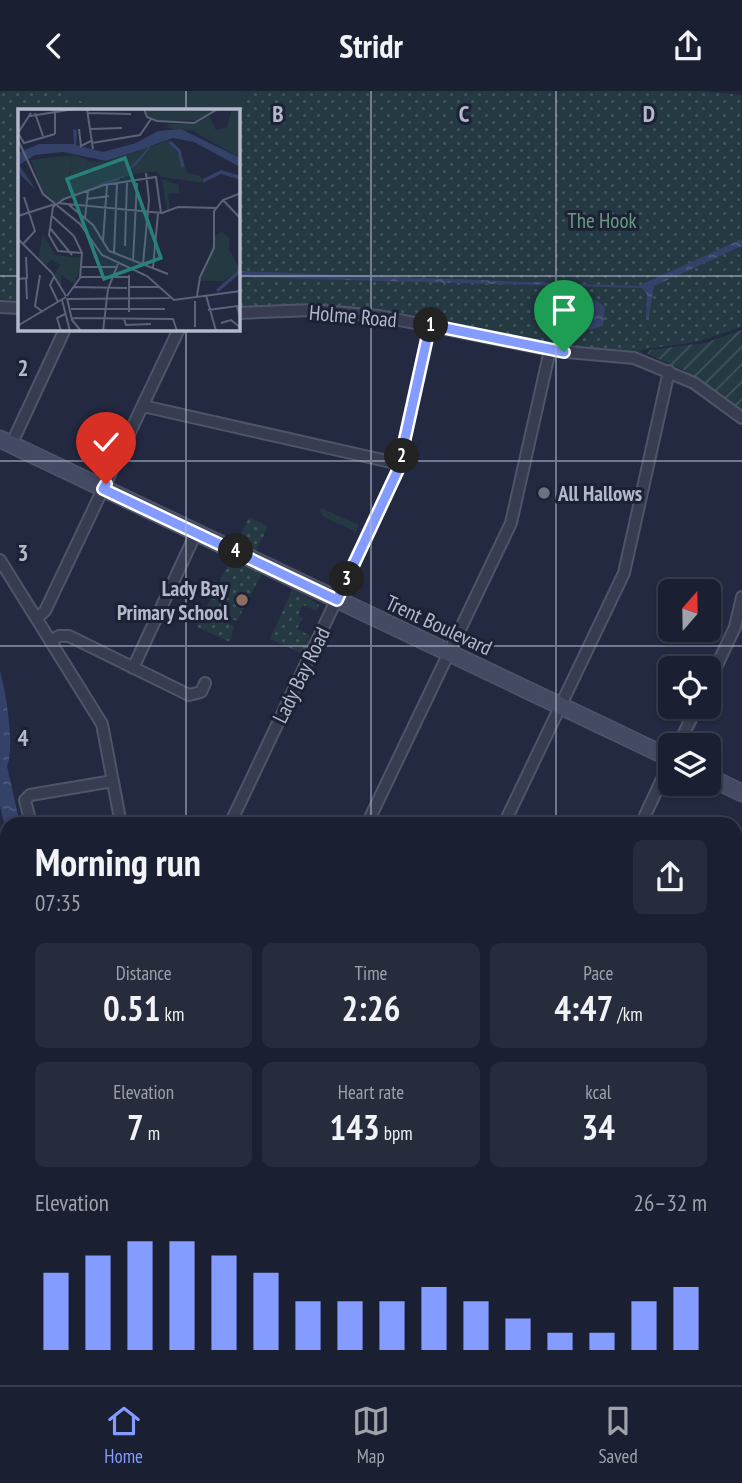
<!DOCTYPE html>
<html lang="en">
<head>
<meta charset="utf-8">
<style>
  body { margin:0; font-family:"PT Sans Narrow",sans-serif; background:#272c3d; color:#f1f3f6; height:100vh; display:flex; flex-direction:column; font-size:26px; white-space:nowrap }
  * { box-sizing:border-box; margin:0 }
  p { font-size:23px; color:#9fa2ab }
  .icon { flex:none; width:38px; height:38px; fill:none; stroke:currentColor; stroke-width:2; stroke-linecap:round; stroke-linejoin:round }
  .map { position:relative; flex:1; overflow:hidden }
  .panel { position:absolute; left:0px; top:726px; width:742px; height:569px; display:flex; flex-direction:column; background:#1a1f31; border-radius:21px 21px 0 0; box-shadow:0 2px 5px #0004,0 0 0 2px #383d4d }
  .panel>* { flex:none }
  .needle { width:46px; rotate:20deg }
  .buttons { position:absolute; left:658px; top:488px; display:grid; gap:14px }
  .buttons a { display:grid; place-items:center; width:63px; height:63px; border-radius:10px; background:#1a1f31; box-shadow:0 2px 5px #0004,0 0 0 2px #383d4d; font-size:35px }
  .pin { position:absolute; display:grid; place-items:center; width:60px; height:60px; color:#fff; margin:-72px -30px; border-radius:50% 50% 50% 0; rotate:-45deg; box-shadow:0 0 7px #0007 }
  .pin .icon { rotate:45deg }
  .km { position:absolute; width:35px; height:35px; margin:-18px; border-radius:50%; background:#222; color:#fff; font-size:19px; line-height:35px; text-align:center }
  .round { display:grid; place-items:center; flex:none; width:74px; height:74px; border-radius:10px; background:#272c3d }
  .head { display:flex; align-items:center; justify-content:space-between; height:119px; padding:0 35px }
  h1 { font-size:38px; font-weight:600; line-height:52px }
  .figures { display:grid; grid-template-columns:repeat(3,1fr); gap:10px; height:119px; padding:7px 35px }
  .figures div { display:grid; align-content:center; border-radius:10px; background:#272c3d; text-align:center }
  .figures b { font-size:35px; font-weight:600 }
  .figures small { font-size:19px; font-weight:400 }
  .figures p { font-size:19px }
  .chart { height:196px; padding:14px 35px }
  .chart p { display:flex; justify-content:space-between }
  .chart svg { width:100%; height:126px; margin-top:7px; stroke:#849cff; stroke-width:6 }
  header { display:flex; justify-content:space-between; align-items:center; height:91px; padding:0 35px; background:#1a1f31; font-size:32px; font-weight:600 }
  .tabs { display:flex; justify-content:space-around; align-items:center; height:98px; border-top:2px solid #383d4d; background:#1a1f31; font-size:19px; color:#9fa2ab }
  .tabs a { display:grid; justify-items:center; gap:4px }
  .tabs .selected { color:#849cff }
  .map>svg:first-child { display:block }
  .grass { fill:#243942 }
  .park { fill:url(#park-dots) }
  .garden { fill:url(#garden-furrows) }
  .water { fill:url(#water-ripples) }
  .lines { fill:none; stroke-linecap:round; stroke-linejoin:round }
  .street-casing { stroke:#4f5468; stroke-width:14 }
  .secondary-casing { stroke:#4f5468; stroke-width:19 }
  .highway-casing { stroke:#3f4458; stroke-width:23 }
  .street { stroke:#373c50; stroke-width:10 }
  .secondary { stroke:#444a64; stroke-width:16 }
  .highway { stroke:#777053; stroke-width:19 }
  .route-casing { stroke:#fff; stroke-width:14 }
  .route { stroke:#849cff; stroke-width:9 }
  .grid { fill:none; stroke:#b3b8cb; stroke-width:2; stroke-opacity:0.55 }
  .worship-dot { fill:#6b7280; stroke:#1c2135; stroke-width:2.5 }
  .education-dot { fill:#8d6e63; stroke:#1c2135; stroke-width:2.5 }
  .labels { text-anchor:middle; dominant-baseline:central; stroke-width:6; stroke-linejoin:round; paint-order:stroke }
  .park-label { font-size:21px; fill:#689e7f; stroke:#1c2135 }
  .street-label { font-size:21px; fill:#b3b8cb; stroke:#1c2135 }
  .poi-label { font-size:21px; font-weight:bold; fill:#b3b8cb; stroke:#1c2135; text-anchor:start }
  .inset-river { fill:none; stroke:#344169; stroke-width:3.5 }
  .inset-road { fill:none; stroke:#5c6278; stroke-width:2 }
  .view { fill:#28807c; fill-opacity:0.15; stroke:#28807c; stroke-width:3.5 }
  .inset-edge { fill:none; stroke:#b3b8cb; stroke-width:3.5 }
  .grid-label { font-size:23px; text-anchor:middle; font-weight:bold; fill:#b3b8cb; stroke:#1c2135; stroke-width:6; stroke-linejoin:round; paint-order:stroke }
</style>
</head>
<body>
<header><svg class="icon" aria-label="back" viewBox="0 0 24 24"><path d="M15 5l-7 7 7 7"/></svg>Stridr<svg class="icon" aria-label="share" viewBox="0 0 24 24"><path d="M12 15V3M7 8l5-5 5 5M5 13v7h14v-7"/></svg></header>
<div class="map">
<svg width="742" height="1294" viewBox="0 0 742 1294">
  <defs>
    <pattern id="park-dots" width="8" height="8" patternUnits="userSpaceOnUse" patternTransform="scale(1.75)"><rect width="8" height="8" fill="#243942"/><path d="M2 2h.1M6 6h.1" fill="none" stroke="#41545c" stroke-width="1.8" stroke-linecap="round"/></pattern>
    <pattern id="garden-furrows" width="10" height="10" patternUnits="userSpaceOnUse" patternTransform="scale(1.75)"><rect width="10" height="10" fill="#243942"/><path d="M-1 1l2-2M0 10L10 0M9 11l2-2" fill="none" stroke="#41545c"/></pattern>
    <pattern id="water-ripples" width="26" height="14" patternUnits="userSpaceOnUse" patternTransform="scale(1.75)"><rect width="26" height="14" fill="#344169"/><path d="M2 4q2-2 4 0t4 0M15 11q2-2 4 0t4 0" fill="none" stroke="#4f5a7d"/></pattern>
  </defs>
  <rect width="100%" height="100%" fill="#222941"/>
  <path class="grass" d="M24 0H250L238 21 19 19Z
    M321 417 359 434 356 441 324 426 320 421Z"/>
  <path class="park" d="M0 0H62L96 19H19V210L0 208Z
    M250 0H703L742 4V236L697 251 645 258 636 262 551 255 381 220 271 214 238 218V21Z
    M249 426 268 435 256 461 236 452Z
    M231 468 262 482 237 530 231 528 229 533 234 535 230 551 197 536Z
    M293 497 319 514 316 520 303 514 298 524 303 527 297 538 311 545 303 563 270 548Z"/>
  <path class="garden" d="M742 239V320L734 318 686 280 647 263 650 259 705 252Z"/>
  <path class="water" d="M742 148V155L654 195 649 226H646L647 203 642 197 238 186V180L638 195Z
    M554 206C572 206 593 202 605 217L603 234C588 244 564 237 549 229L548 212Z
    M0 580C6 601 15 656 7 675L20 733H7V745L0 715Z"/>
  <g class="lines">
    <defs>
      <path id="street" d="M0 216 19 217
        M238 222 312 219 379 225 556 260 634 267 694 292 742 327
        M143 315 400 373
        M11 354 65 238
        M0 469 102 633 121 733
        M37 527 45 520 179 238
        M51 550 59 545H69L189 604 201 601 205 592
        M133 577 196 442
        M709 591 735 536 742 506
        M678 654 697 616
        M31 733 25 709 30 704 113 690
        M230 733 398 379 430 234
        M367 733 511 432 550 259
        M504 733 624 482 669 280
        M641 733 670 671
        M735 823 742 808
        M0 1005 7 1007
        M735 1140 742 1125
        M0 1145 7 1148
        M0 1276 7 1278
        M33 1288 50 1294
        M498 1288 506 1294
        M704 1288 716 1294
        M120 1294 126 1288
        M659 1294 662 1288"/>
      <path id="secondary" d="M0 348 670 667
        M709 686 742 702"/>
      <path id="highway" d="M0 801 7 830
        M320 1288 327 1294"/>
    </defs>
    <use href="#street" class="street-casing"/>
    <use href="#secondary" class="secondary-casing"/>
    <use href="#highway" class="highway-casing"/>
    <use href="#street" class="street"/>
    <use href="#secondary" class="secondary"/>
    <use href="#highway" class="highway"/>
  </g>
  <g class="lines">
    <defs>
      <path id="route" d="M106 393 103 398 337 509 398 379 430 234 564 261"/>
    </defs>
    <use href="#route" class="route-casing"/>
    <use href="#route" class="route"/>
  </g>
  <path class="grid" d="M186 0V19M371 0V733M556 0V733M0 185H19M238 185H742M186 238V733M0 370H742M0 555H742M0 739H7M735 739H742M0 924H7M735 924H742M0 1109H7M735 1109H742M186 1288V1294M371 1288V1294M556 1288V1294"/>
  <circle class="worship-dot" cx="544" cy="402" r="7"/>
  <circle class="education-dot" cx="242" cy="509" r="7"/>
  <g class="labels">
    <g class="park-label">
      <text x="602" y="129">The Hook</text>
    </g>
    <g class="street-label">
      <text transform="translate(353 225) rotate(5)">Holme Road</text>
      <text transform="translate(439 534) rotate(25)">Trent Boulevard</text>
      <text transform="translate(301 584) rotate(-64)">Lady Bay Road</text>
    </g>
    <g class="poi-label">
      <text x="558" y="402">All Hallows</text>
      <text x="228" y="497" text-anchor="end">Lady Bay<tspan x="228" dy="24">Primary School</tspan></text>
    </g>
  </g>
  <g transform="translate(18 18)">
    <rect width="222" height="222" fill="#222941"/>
    <path d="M127 0H199L184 11 142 12 129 7ZM151 31 165 54 143 68 138 62 122 64 50 79 54 46 70 51 68 68 83 54Z" fill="#243942"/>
    <path d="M165 53 170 64 181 66 187 74 143 68Z" fill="#243942"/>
    <path d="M222 0V49L175 22 149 19 151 15H177L191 7 198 21 209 18 213 3ZM132 38 138 62 116 65 36 94 26 86 13 51 54 46 51 67 67 70 70 52 91 53ZM144 70 161 76V84L150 85 152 100 149 102ZM204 123 212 129 211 140 222 161 205 172H182L198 126ZM25 125 37 146 64 149 57 175 43 166V177L36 165 42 156 33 151 27 157 20 150Z" fill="#243942"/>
    <path d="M55 20 59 21 58 36 85 43 118 34 140 22 163 20 222 49V58L176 33 155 29 132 37 131 40 119 55 105 66 106 69 101 68 102 71 71 79 104 67 131 38 88 52 45 43 17 46 1 56 18 81 3 66 0 57V44L21 35H56Z" fill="#344169"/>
    <path class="inset-river" d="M152 33 161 42 165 58M185 72 203 63 223 69M199 182 223 161"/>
    <path class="inset-road" d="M69 0 75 40M126 0 129 8 139 12 176 14 200 0M37 2V25M17 4 25 27M69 4 113 5M12 7 57 0M61 20 63 37 73 32M71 20 104 19M0 24 6 34 37 25M0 24 13 4M0 31 25 85 62 115 84 146 129 167 156 191 223 182M74 34 122 26 133 10M69 90 91 87M205 91 223 110M39 94 144 104 160 98 198 99M51 96 75 116 91 142 150 165M0 107 37 95M34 107 56 127 64 144 62 169 49 187M67 109 70 82M32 119 54 146M0 130 34 164 48 187M85 132 89 76M5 135 17 122 6 88M107 137 109 72M64 144 40 142 31 126 35 98 46 90 86 76 138 68 143 104M96 144 99 74M115 152 119 74M125 155 131 91 128 64M64 158H98M135 159 140 104M22 166 17 197 25 203M36 168 32 176 40 193M62 168H111M8 169 9 190M0 170 9 169 8 148M55 178 109 179M112 178H140M188 186 198 222M179 187 182 168 196 139V102L205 91 223 84M49 189 54 211 63 222M50 190 152 189M44 191 52 222M177 192V218M53 200H147M190 201 219 197 223 212M111 203V166M53 209 155 210 159 222M106 210 108 216 133 215M203 214 213 211 223 219M1 216 48 188M43 222 39 209 47 205M85 222 90 180 100 155"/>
    <path class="view" d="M107 49 143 149 86 170 49 70Z"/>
    <rect width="222" height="222" class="inset-edge"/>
  </g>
  <g class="grid-label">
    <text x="278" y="31">B</text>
    <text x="464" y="31">C</text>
    <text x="649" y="31">D</text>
    <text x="23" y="285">2</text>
    <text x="23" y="470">3</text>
    <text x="23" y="655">4</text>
  </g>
</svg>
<div class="buttons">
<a><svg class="needle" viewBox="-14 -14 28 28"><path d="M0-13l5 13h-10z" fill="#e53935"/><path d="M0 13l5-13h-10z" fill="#9fa2ab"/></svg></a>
<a><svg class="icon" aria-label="locate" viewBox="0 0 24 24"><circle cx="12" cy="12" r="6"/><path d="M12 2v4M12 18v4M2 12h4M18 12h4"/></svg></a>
<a><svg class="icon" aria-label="layers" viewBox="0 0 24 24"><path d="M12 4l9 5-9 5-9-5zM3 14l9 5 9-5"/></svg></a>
</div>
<div class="pin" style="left:564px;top:261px;background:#1e9e55"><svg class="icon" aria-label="arrive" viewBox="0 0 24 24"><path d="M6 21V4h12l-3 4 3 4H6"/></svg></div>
<div class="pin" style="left:106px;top:393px;background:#d93025"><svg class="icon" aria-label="check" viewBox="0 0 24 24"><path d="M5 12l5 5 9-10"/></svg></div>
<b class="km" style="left:431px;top:234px">1</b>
<b class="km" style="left:402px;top:365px">2</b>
<b class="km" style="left:347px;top:488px">3</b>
<b class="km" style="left:236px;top:460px">4</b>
<section class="panel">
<div class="head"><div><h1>Morning run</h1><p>07:35</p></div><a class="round"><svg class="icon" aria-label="share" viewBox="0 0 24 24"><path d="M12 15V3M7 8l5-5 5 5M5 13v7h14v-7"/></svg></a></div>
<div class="figures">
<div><p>Distance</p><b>0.51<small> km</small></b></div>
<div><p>Time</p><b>2:26</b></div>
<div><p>Pace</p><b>4:47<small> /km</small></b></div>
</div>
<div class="figures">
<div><p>Elevation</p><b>7<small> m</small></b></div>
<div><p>Heart rate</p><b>143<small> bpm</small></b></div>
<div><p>kcal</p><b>34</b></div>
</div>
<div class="chart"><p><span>Elevation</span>26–32 m</p>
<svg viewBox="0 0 160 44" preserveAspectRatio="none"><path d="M5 44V17M15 44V11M25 44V6M35 44V6M45 44V11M55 44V17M65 44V27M75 44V27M85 44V27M95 44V22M105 44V27M115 44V33M125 44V38M135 44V38M145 44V27M155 44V22"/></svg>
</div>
</section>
</div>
<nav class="tabs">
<a class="selected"><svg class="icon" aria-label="home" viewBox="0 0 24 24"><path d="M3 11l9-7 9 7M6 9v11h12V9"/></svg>Home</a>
<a><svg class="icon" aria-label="map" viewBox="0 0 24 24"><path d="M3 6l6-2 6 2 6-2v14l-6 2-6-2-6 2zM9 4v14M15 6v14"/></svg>Map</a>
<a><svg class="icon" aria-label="saved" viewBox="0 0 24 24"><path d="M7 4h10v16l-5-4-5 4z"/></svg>Saved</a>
</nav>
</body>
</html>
